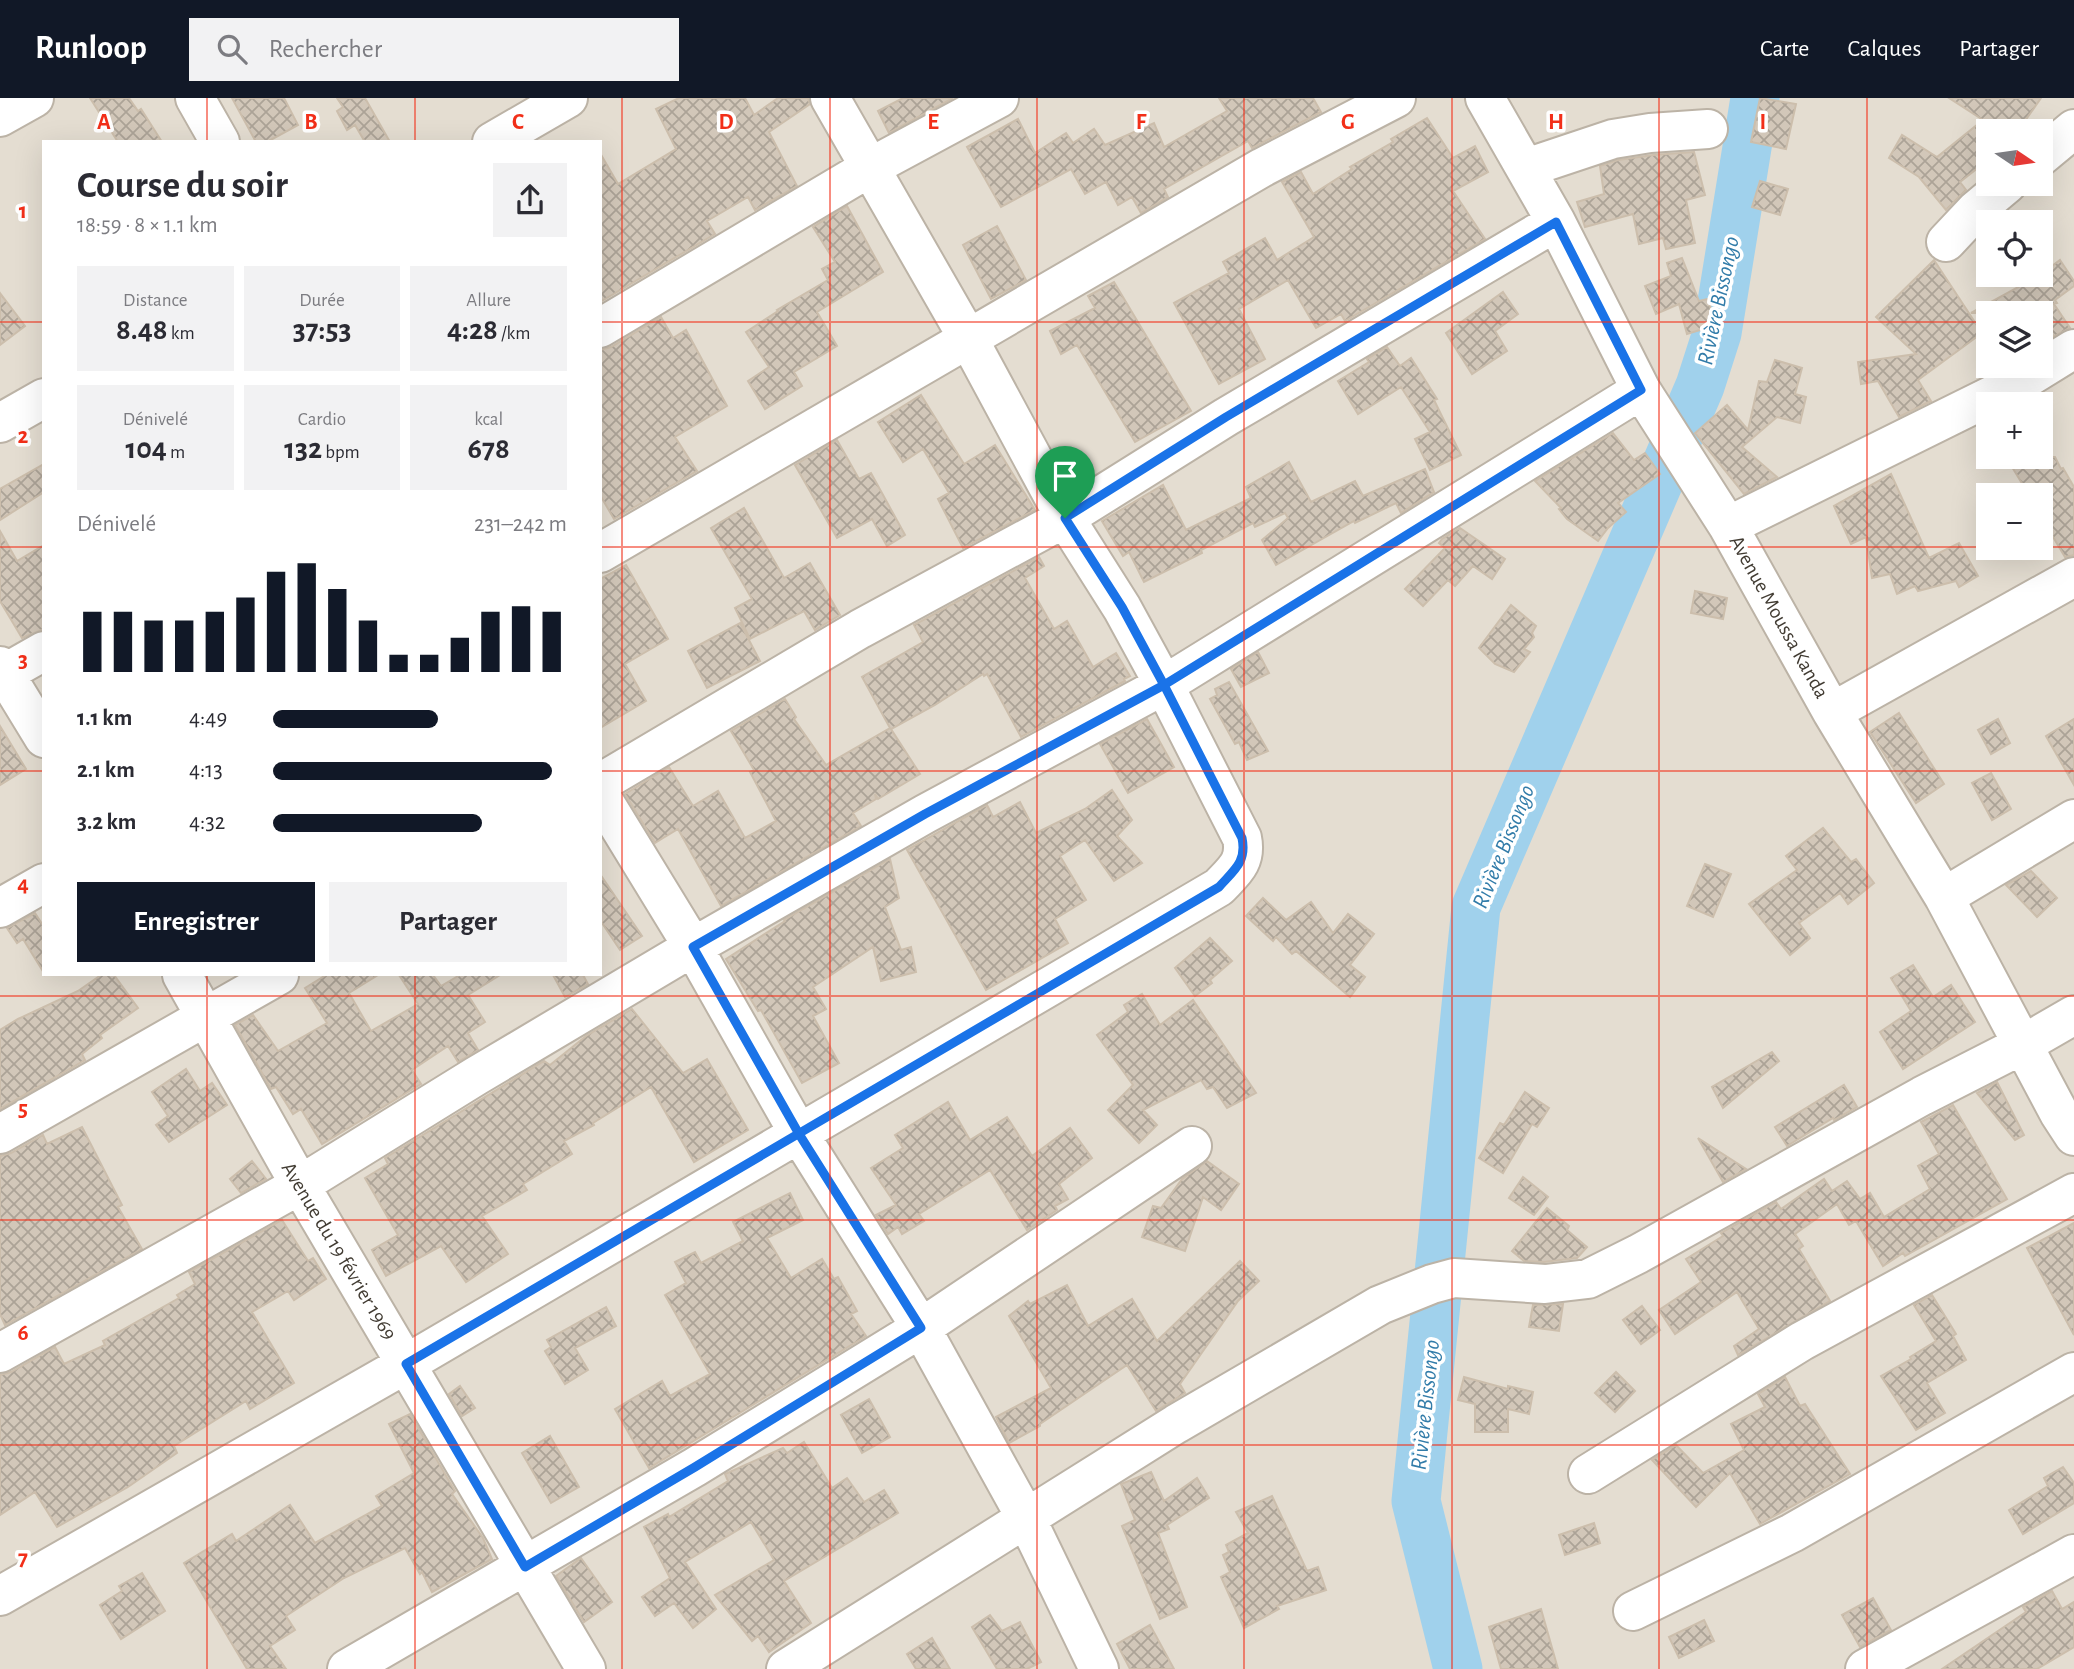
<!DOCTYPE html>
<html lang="fr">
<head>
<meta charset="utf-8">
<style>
  body { margin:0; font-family:"Alegreya Sans",sans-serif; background:#f2f2f3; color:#2b2b33; height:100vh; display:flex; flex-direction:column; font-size:26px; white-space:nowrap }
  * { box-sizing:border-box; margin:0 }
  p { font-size:23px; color:#7c7c81 }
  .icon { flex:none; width:38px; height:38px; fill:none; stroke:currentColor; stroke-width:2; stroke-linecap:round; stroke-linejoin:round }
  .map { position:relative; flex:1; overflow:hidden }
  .panel { position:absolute; left:42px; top:42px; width:560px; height:836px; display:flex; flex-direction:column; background:#fff; border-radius:0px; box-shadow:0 7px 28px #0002 }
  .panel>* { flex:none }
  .needle { width:46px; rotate:103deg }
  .controls { position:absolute; left:1976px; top:21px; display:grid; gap:14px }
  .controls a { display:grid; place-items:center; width:77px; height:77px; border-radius:0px; background:#fff; box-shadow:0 7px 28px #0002; font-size:35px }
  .pin { position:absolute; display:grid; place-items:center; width:60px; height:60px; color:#fff; margin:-72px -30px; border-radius:50% 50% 50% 0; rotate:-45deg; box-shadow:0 0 7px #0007 }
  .pin .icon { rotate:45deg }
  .round { display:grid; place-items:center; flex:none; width:74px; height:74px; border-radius:0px; background:#f2f2f3 }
  .overview { display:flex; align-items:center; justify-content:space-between; height:119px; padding:0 35px }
  h1 { font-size:38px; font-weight:700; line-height:52px }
  .metrics { display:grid; grid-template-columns:repeat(3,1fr); gap:10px; height:119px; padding:7px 35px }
  .metrics div { display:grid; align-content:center; border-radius:0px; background:#f2f2f3; text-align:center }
  .metrics b { font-size:30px; font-weight:700 }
  .metrics small { font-size:19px; font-weight:400 }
  .metrics p { font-size:19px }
  .chart { height:196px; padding:14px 35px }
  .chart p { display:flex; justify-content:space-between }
  .chart svg { width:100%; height:126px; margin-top:7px; stroke:#111827; stroke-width:6 }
  .primary-button { display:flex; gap:14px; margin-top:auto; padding:14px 35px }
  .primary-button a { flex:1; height:80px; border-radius:0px; background:#111827; color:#fff; font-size:28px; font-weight:700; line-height:80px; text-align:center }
  .primary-button a+a { background:#f2f2f3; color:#2b2b33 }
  ul { padding:0 35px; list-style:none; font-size:23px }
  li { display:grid; grid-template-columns:112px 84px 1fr; align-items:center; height:52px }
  li i { height:18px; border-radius:9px; background:#111827 }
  header { display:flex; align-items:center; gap:42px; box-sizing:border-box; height:98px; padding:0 35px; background:#111827; color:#fff }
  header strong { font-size:33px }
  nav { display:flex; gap:38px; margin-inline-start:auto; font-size:24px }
  .search { width:490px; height:63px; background:#f2f2f3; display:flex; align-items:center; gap:18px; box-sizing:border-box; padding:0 24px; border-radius:0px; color:#7c7c81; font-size:26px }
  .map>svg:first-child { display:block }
  .residential { fill:#e4ddd1; fill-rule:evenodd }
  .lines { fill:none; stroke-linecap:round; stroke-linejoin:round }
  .river { stroke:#a0d1ec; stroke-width:49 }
  .building { fill:url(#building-cross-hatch); stroke:#ccbeac; stroke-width:2 }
  .minor-casing { stroke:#bcb3a6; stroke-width:42 }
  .minor { stroke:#fff; stroke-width:38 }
  .route-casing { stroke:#fff; stroke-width:14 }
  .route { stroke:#1a73e8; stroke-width:9 }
  .grid { fill:none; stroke:#f22f19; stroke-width:2; stroke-opacity:0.55 }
  .labels { text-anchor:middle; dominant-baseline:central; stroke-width:7; stroke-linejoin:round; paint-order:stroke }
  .street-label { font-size:21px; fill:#423c33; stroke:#fff }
  .water-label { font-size:23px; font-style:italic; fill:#327ca9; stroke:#fff }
  .grid-label { font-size:23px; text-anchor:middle; font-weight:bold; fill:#f22f19; stroke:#fff; stroke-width:7; stroke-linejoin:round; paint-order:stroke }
</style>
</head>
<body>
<header>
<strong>Runloop</strong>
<div class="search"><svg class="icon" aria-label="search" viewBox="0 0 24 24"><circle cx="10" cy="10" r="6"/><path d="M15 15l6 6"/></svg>Rechercher</div>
<nav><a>Carte</a><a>Calques</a><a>Partager</a></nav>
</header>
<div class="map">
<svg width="2074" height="1571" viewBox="0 0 2074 1571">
  <defs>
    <pattern id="building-cross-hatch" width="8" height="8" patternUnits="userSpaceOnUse" patternTransform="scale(1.75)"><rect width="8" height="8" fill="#d2c7b9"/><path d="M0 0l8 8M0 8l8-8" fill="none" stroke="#aca397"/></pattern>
  </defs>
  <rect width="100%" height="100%" fill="#f1ece3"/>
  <path class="residential" d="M0 0H2074V1571H0ZM1988 33H2040V86H1988ZM44 44H600V877H44ZM1988 124H2040V177H1988ZM1988 215H2040V268H1988ZM1988 306H2040V359H1988ZM1988 397H2040V450H1988Z"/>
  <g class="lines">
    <path class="river" d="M1458 1571 1416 1403 1476 809 1700 288 1717 235 1755 0"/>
  </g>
  <path class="building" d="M90 0H129L138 13 141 11 162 44H118Z
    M232 0H284L298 27 267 44H256Z
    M337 0H365L390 44H365L355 27 347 32 337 13 343 9Z
    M679 0H745L754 17 778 0H808L810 6 769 34 797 88 755 112 748 99 707 123 715 136 600 204V55L618 86 676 51 656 11Z
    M903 0H953L889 35 878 13Z
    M1219 0H1313L1321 14 1252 50 1248 43 1164 91 1168 99 1141 115 1132 99 1118 107 1106 84 1085 96 1071 71 1001 109 967 49 1018 21 1035 55 1066 35 1073 45 1094 31 1105 47 1154 25 1164 49 1227 13Z
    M1760 0 1796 6 1786 51 1751 44Z
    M1949 0H2041L2018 33H1988V62L1960 84 1966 92 1946 112 1919 79 1889 60 1902 37 1937 59 1983 22Z
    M1427 20 1453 60 1475 48 1488 74 1453 93 1485 141 1345 223 1341 216 1316 230 1288 182 1239 211 1265 261 1219 286 1174 205 1229 175 1223 164 1265 140 1277 162 1314 139 1282 84 1301 74 1313 96 1352 71 1350 69 1393 44 1391 41Z
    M1694 54 1705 97 1686 102 1695 145 1666 151 1663 140 1639 146 1633 116 1585 129 1577 104 1604 96 1600 68 1618 62 1653 57Z
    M1760 83 1788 91 1780 117 1752 109Z
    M847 108 883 174 817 214 837 248 794 274 802 288 765 311 748 283 769 269 746 234 778 213 777 212 828 182 822 171 835 164 813 129Z
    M997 128 1026 182 991 201 963 147Z
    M1682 160 1699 203 1708 201 1716 227 1687 236 1679 206 1656 216 1645 188 1671 178 1667 165Z
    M1934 162 1982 235 1918 282 1931 303 1899 319 1878 283 1861 286 1858 264 1916 256 1876 219Z
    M2060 162 2074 183V188L2055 202 2057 205 2054 206 2070 230 2040 246V215H1971L2040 177Z
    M1114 184 1191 313 1135 344 1077 247 1061 256 1050 233 1095 210 1088 198Z
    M1503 194 1518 216 1495 233 1507 253 1472 276 1446 235Z
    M0 195 25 228 0 247Z
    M661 219 673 240 686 232 727 308 675 339 697 373 614 421 600 397V252L611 249Z
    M1387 249 1400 268 1411 260 1437 301 1434 302 1461 357 1430 372 1415 341 1430 334 1401 289 1358 316 1338 283 1369 264 1367 261Z
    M1775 262 1802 270 1795 296 1806 299 1800 325 1777 319 1742 349 1777 379 1744 396 1695 335 1727 307 1748 332 1759 283 1767 284Z
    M921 297 964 366 995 347 1035 412 963 450 938 401 949 395 923 351 903 364 878 324Z
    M1613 335 1634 362 1645 355 1660 376 1618 405 1626 414 1608 430 1598 443 1567 421 1559 411 1561 410 1535 383Z
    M837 342 859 381 871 375 905 437 887 448 872 421 837 440 795 367Z
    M2006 359H2055L2061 371 2063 370 2074 389V457L2065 459 2040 417V397H2029Z
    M1289 364 1311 404 1355 383 1363 398 1425 371 1434 394 1401 415 1396 405 1355 425 1354 423 1276 467 1262 442 1288 420 1285 415 1255 429 1253 425 1201 452 1202 455 1144 484 1129 454 1123 458 1102 423 1163 387 1186 432 1251 400 1246 389Z
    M44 366V394L0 422V391Z
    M1891 376 1929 460 1959 445 1978 478 1959 489 1956 483 1918 493 1915 488 1897 496 1890 476 1872 480 1866 439 1851 446 1834 408Z
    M744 410 784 480 810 465 840 517 815 532 804 513 750 541 735 510 752 501 711 430Z
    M1460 430 1505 461 1492 481 1473 468 1455 488 1448 482 1423 508 1405 491 1445 450 1439 445 1442 441Z
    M0 433 17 463 44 447V531L22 540 0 503Z
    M1039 459 1044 468 1025 480 1054 531 1067 523 1093 569 1116 555 1130 578 1124 581 1125 583 1021 639 987 576 984 578 983 576 935 607 891 631 920 676 878 701 875 696 876 701 853 715 861 728 721 808 678 731 655 745 625 696 669 669 693 708 718 693 745 740 776 723 750 674 754 672 731 633 785 601 796 619 794 621 826 667 890 630 862 579 923 544 914 527Z
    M626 467 668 541 625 566 646 603 600 630V481Z
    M1695 493 1727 500 1723 521 1691 515Z
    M1511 507 1536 528 1532 535 1534 539 1524 551 1530 554 1514 574 1495 566 1479 550Z
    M740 525 760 563 707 590 688 553Z
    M1258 554 1269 575 1241 589 1231 571Z
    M1229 584 1268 653 1247 662 1239 644 1235 646 1210 601 1217 597 1215 591Z
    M1899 615 1944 686 1916 705 1870 634Z
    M1147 621 1174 669 1128 695 1100 646Z
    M1998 621 2010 645 1991 656 1978 632Z
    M2074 621V687L2046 638Z
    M0 628 26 671 0 687Z
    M1991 675 2011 711 1992 722 1972 685Z
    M1112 692 1132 722 1117 738 1142 765 1114 783 1085 742 1060 758 1086 802 1055 821 1068 845 986 892 907 752 987 707 993 719 1020 704 1036 735 1085 711Z
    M1823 730 1851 764 1856 761 1874 785 1848 806 1840 795 1799 825 1810 840 1790 857 1749 806 1797 772 1786 758Z
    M890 761 899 800 885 809 901 852 911 849 916 874 881 883 873 849 813 889 826 911 813 918 839 965 802 985 761 912 758 913 726 861 785 823 784 822Z
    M1705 766 1731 776 1713 819 1687 808Z
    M2031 773 2057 800 2037 819 2006 787Z
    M600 776 642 838 620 852 600 822Z
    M1263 800 1286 822 1311 804 1333 835 1348 816 1374 836 1350 867 1365 879 1350 899 1296 853 1292 856 1276 839 1273 843 1246 818Z
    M35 815 44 829V875L23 841 17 845 7 830Z
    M1210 840 1232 863 1210 882 1212 885 1195 898 1175 870Z
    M1913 867 1933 899 1951 887 1975 924 1903 971 1880 934 1911 913 1891 880Z
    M101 877H114L138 910 100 937 102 940 82 956 85 962 0 1011V932L18 921 78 893Z
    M326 877H378L349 895 371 933 418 906 399 877H433L441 888 460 877H500L468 897 485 924 468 935 478 952 458 964 448 948 412 972 421 986 322 1046 301 1011 293 1016 276 989 271 991 235 927 253 917 278 953 327 925 305 890Z
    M553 877H583L588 886 565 899Z
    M1142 896 1160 927 1193 902 1256 995 1227 1010 1213 989 1207 991 1201 982 1143 1012 1157 1027 1139 1045 1108 1012 1133 987 1097 937 1128 914 1124 907Z
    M632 911 683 975 707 961 748 1032 694 1064 651 989 593 1025 594 1027 564 1043 572 1056 523 1086 527 1092 482 1118 508 1156 466 1184 441 1148 386 1178 372 1152 398 1137 365 1080 388 1066 385 1060 544 963 550 967 586 938Z
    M1772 954 1779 963 1723 1010 1712 989Z
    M186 971 200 993 212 985 227 1007 169 1044 156 1027 168 1018 152 994Z
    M1997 984 2024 1037 2015 1042 1977 995Z
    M1844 987 1857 1009 1834 1022 1833 1020 1787 1048 1775 1029Z
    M1525 994 1549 1010 1537 1029 1532 1026 1503 1075 1479 1060 1500 1025 1504 1027Z
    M948 1004 970 1042 1007 1019 1032 1058 1070 1030 1092 1060 1059 1086 1068 1101 1055 1108 1057 1112 1027 1132 990 1072 919 1116 924 1123 902 1136 898 1129 888 1136 876 1117 896 1107 871 1070 903 1050 895 1037Z
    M1953 1007 2007 1101 1905 1158 1903 1155 1883 1168 1856 1123 1849 1127 1837 1106 1795 1136 1803 1148 1799 1151 1830 1203 1738 1257 1734 1248 1759 1231 1737 1194 1675 1236 1659 1212 1701 1184 1686 1161 1723 1138 1721 1135 1776 1104 1781 1111 1824 1081 1832 1093 1847 1083 1860 1101 1870 1095 1884 1119 1930 1091 1918 1068 1939 1056 1921 1024Z
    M82 1029 122 1107 118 1109 142 1151 5 1227 0 1216V1058L11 1055 43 1037 47 1046Z
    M1698 1040 1746 1071 1723 1084Z
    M252 1063 266 1081 241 1095 230 1081Z
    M1207 1063 1239 1086 1221 1112 1203 1099 1185 1153 1142 1139 1153 1108 1161 1110 1182 1081Z
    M1523 1079 1548 1099 1534 1117 1509 1100Z
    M790 1095 803 1122 767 1140 791 1180 822 1161 834 1181 838 1179 857 1213 851 1216 866 1238 649 1370 615 1311 662 1283 670 1298 710 1276 665 1197 686 1185 675 1164 695 1154 701 1165 743 1143 733 1124Z
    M1547 1110 1569 1128 1567 1132 1587 1149 1577 1160 1544 1164 1524 1163 1512 1153Z
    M282 1122 308 1163 313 1160 326 1181 294 1202 288 1193 252 1214 294 1285 250 1311 246 1303 174 1348 177 1355 128 1389 57 1429 35 1394 0 1417V1277L11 1274 55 1249 64 1266 105 1247 103 1243 179 1200 177 1197 195 1186 189 1174Z
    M2074 1125V1237L2027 1150Z
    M1240 1163 1259 1183 1238 1203 1180 1286 1185 1295 1156 1313 1127 1267 1040 1326V1328L1009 1345 996 1319 1051 1290 1009 1218 1028 1203 1030 1206 1067 1187 1088 1228 1132 1201 1157 1243Z
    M1932 1197 1956 1236 1953 1238 1966 1262 1927 1285 1945 1315 1916 1332 1881 1278 1911 1261 1910 1259 1936 1243 1914 1207Z
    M1563 1206 1559 1233 1529 1229 1533 1207Z
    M1642 1208 1660 1232 1641 1246 1623 1222Z
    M606 1209 616 1228 575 1250 588 1272 565 1286 545 1253 551 1249 547 1242Z
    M1616 1274 1635 1293 1615 1314 1595 1295Z
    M1464 1279 1508 1291V1288L1533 1294 1529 1316 1508 1311V1334H1475V1306L1458 1302Z
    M1785 1279 1800 1308 1805 1306 1850 1376 1760 1426 1730 1375 1696 1409 1652 1362 1676 1347 1703 1375 1744 1352 1731 1326 1765 1309 1758 1296Z
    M460 1288 475 1310 462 1318 449 1296Z
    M869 1301 890 1339 862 1355 841 1317Z
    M410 1316 455 1393 452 1396 483 1440 492 1461 432 1494 422 1474 420 1476 405 1450 344 1480 286 1518 295 1532 270 1548 286 1571H247L184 1465 232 1436 236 1443 290 1407 315 1445 382 1408 376 1398 414 1375 389 1326Z
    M550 1338 579 1389 551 1405 522 1355Z
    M804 1344 832 1390 847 1380 864 1404 884 1392 898 1415 784 1483 811 1525 769 1554 758 1538 752 1543 715 1497 774 1462 751 1424 685 1464 716 1511 693 1530 674 1505 655 1518 642 1499 670 1480 644 1429 668 1416 669 1419 728 1383 725 1376 783 1350 787 1355Z
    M2063 1369 2074 1385V1405L2023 1436 2009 1412 2048 1388 2044 1380Z
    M1151 1374 1164 1403 1197 1380 1209 1400 1167 1427 1169 1431 1158 1435 1187 1509 1160 1521 1122 1428 1135 1422 1121 1386Z
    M1272 1398 1307 1473 1318 1469 1326 1492 1277 1508 1279 1511 1244 1530 1221 1479 1230 1474 1223 1457 1229 1454 1226 1447 1248 1435 1236 1414Z
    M1594 1425 1600 1445 1565 1457 1559 1437Z
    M581 1460 612 1504 584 1524 556 1478Z
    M142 1475 165 1513 121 1541 100 1507 122 1493 119 1488Z
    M2052 1493 2062 1511 2074 1504V1549L2037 1571H1942L2026 1514 2023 1509Z
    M1873 1500 1891 1532 1860 1549 1842 1517Z
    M1541 1511 1558 1571H1501L1489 1529Z
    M990 1517 1002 1533 1020 1524 1041 1564 1027 1571H997L972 1529Z
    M1704 1522 1714 1543 1679 1560 1669 1539Z
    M1150 1527 1174 1571H1130L1117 1546Z
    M932 1540 950 1571H916L907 1556Z"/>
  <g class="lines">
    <defs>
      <path id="minor" d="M195 0 220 44
        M1485 0 1556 124 1641 292 1728 428 1832 614 1944 799 2059 1015 2074 1038
        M0 19 34 0
        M492 44 568 0
        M2040 59 2074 31
        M1526 70 1613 41 1650 35 1708 31
        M1946 144 1976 112 2007 86
        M600 230 869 70 999 0
        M0 325 44 300
        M1728 428 2027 280 2074 251
        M600 455 1263 69 1396 0
        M0 568 44 640
        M0 578 44 553
        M1832 614 2074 479
        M600 685 860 531 1065 420 1226 319 1556 124
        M600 697 693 849 799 1036 921 1230 1026 1420 1099 1571
        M1944 799 2074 721
        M0 810 44 785
        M182 877 300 1087 586 1571
        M0 1036 279 877
        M0 1255 300 1087 476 978 693 849 925 716 1164 587 1641 292
        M1588 1376 1802 1243 2074 1095
        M0 1498 406 1266 1219 789C1234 773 1247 764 1242 740L1164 587 1122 510 1065 420 969 242 830 0
        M1633 1513 1792 1435 2074 1274
        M347 1571 695 1369 921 1230 1192 1048
        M786 1571 1176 1326 1380 1207 1432 1186 1454 1180 1545 1186 1588 1181 1638 1156 1922 998 2022 947 2074 917
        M1865 1571 2074 1456"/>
    </defs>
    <use href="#minor" class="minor-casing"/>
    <use href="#minor" class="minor"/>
  </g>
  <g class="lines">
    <defs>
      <path id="route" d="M1065 420 1122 509 1164 587 1242 740C1247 764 1234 772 1219 789L406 1266 525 1469 695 1369 921 1230 799 1036 693 849 925 716 1164 587 1641 292 1556 124 1226 319 1065 420"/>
    </defs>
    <use href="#route" class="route-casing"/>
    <use href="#route" class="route"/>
  </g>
  <path class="grid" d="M207 0V44M415 0V44M622 0V1571M830 0V1571M1037 0V1571M1244 0V1571M1452 0V1571M1659 0V1571M1867 0V1571M0 224H44M600 224H1988M2040 224H2074M0 449H44M600 449H1988M2040 449H2074M0 673H44M600 673H2074M207 877V1571M415 877V1571M0 898H2074M0 1122H2074M0 1347H2074"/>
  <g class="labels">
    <g class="street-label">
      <text transform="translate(1779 519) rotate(61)">Avenue Moussa Kanda</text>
      <text transform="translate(339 1153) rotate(59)">Avenue du 19 février 1969</text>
    </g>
    <g class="water-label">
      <text transform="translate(1719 203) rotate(-78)">Rivière Bissongo</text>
      <text transform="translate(1504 749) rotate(-68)">Rivière Bissongo</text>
      <text transform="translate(1426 1307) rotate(-84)">Rivière Bissongo</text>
    </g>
  </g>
  <g class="grid-label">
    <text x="104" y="31">A</text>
    <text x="311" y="31">B</text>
    <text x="518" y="31">C</text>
    <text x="726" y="31">D</text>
    <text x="933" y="31">E</text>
    <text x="1141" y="31">F</text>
    <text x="1348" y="31">G</text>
    <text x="1556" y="31">H</text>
    <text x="1763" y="31">I</text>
    <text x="23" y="120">1</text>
    <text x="23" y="345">2</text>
    <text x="23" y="569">3</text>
    <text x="23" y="793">4</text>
    <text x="23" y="1018">5</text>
    <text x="23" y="1242">6</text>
    <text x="23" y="1467">7</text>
  </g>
</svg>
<div class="controls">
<a><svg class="needle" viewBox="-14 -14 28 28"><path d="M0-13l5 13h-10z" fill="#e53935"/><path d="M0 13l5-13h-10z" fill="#7c7c81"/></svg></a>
<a><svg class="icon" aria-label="locate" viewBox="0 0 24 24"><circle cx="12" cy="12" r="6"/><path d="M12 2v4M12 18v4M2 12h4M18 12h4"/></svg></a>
<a><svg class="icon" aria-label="layers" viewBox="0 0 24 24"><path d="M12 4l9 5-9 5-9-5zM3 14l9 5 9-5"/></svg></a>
<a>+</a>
<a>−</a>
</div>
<div class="pin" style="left:1065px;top:420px;background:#1e9e55"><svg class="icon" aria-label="arrive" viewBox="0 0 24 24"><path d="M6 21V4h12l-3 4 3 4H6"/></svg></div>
<section class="panel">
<div class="overview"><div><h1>Course du soir</h1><p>18:59 · 8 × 1.1 km</p></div><a class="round"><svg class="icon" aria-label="share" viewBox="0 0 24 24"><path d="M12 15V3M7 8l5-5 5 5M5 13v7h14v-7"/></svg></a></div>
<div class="metrics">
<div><p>Distance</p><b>8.48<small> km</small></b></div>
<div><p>Durée</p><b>37:53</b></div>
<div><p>Allure</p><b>4:28<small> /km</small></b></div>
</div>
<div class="metrics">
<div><p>Dénivelé</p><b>104<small> m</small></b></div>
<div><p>Cardio</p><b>132<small> bpm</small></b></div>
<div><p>kcal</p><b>678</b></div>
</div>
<div class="chart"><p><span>Dénivelé</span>231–242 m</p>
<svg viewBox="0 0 160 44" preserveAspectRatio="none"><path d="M5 44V23M15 44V23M25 44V26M35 44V26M45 44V23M55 44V18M65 44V9M75 44V6M85 44V15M95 44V26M105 44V38M115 44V38M125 44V32M135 44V23M145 44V21M155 44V23"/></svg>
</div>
<ul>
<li><b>1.1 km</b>4:49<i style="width:56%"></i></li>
<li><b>2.1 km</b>4:13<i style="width:95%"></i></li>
<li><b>3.2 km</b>4:32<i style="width:71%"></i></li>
</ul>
<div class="primary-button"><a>Enregistrer</a><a>Partager</a></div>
</section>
</div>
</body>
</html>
